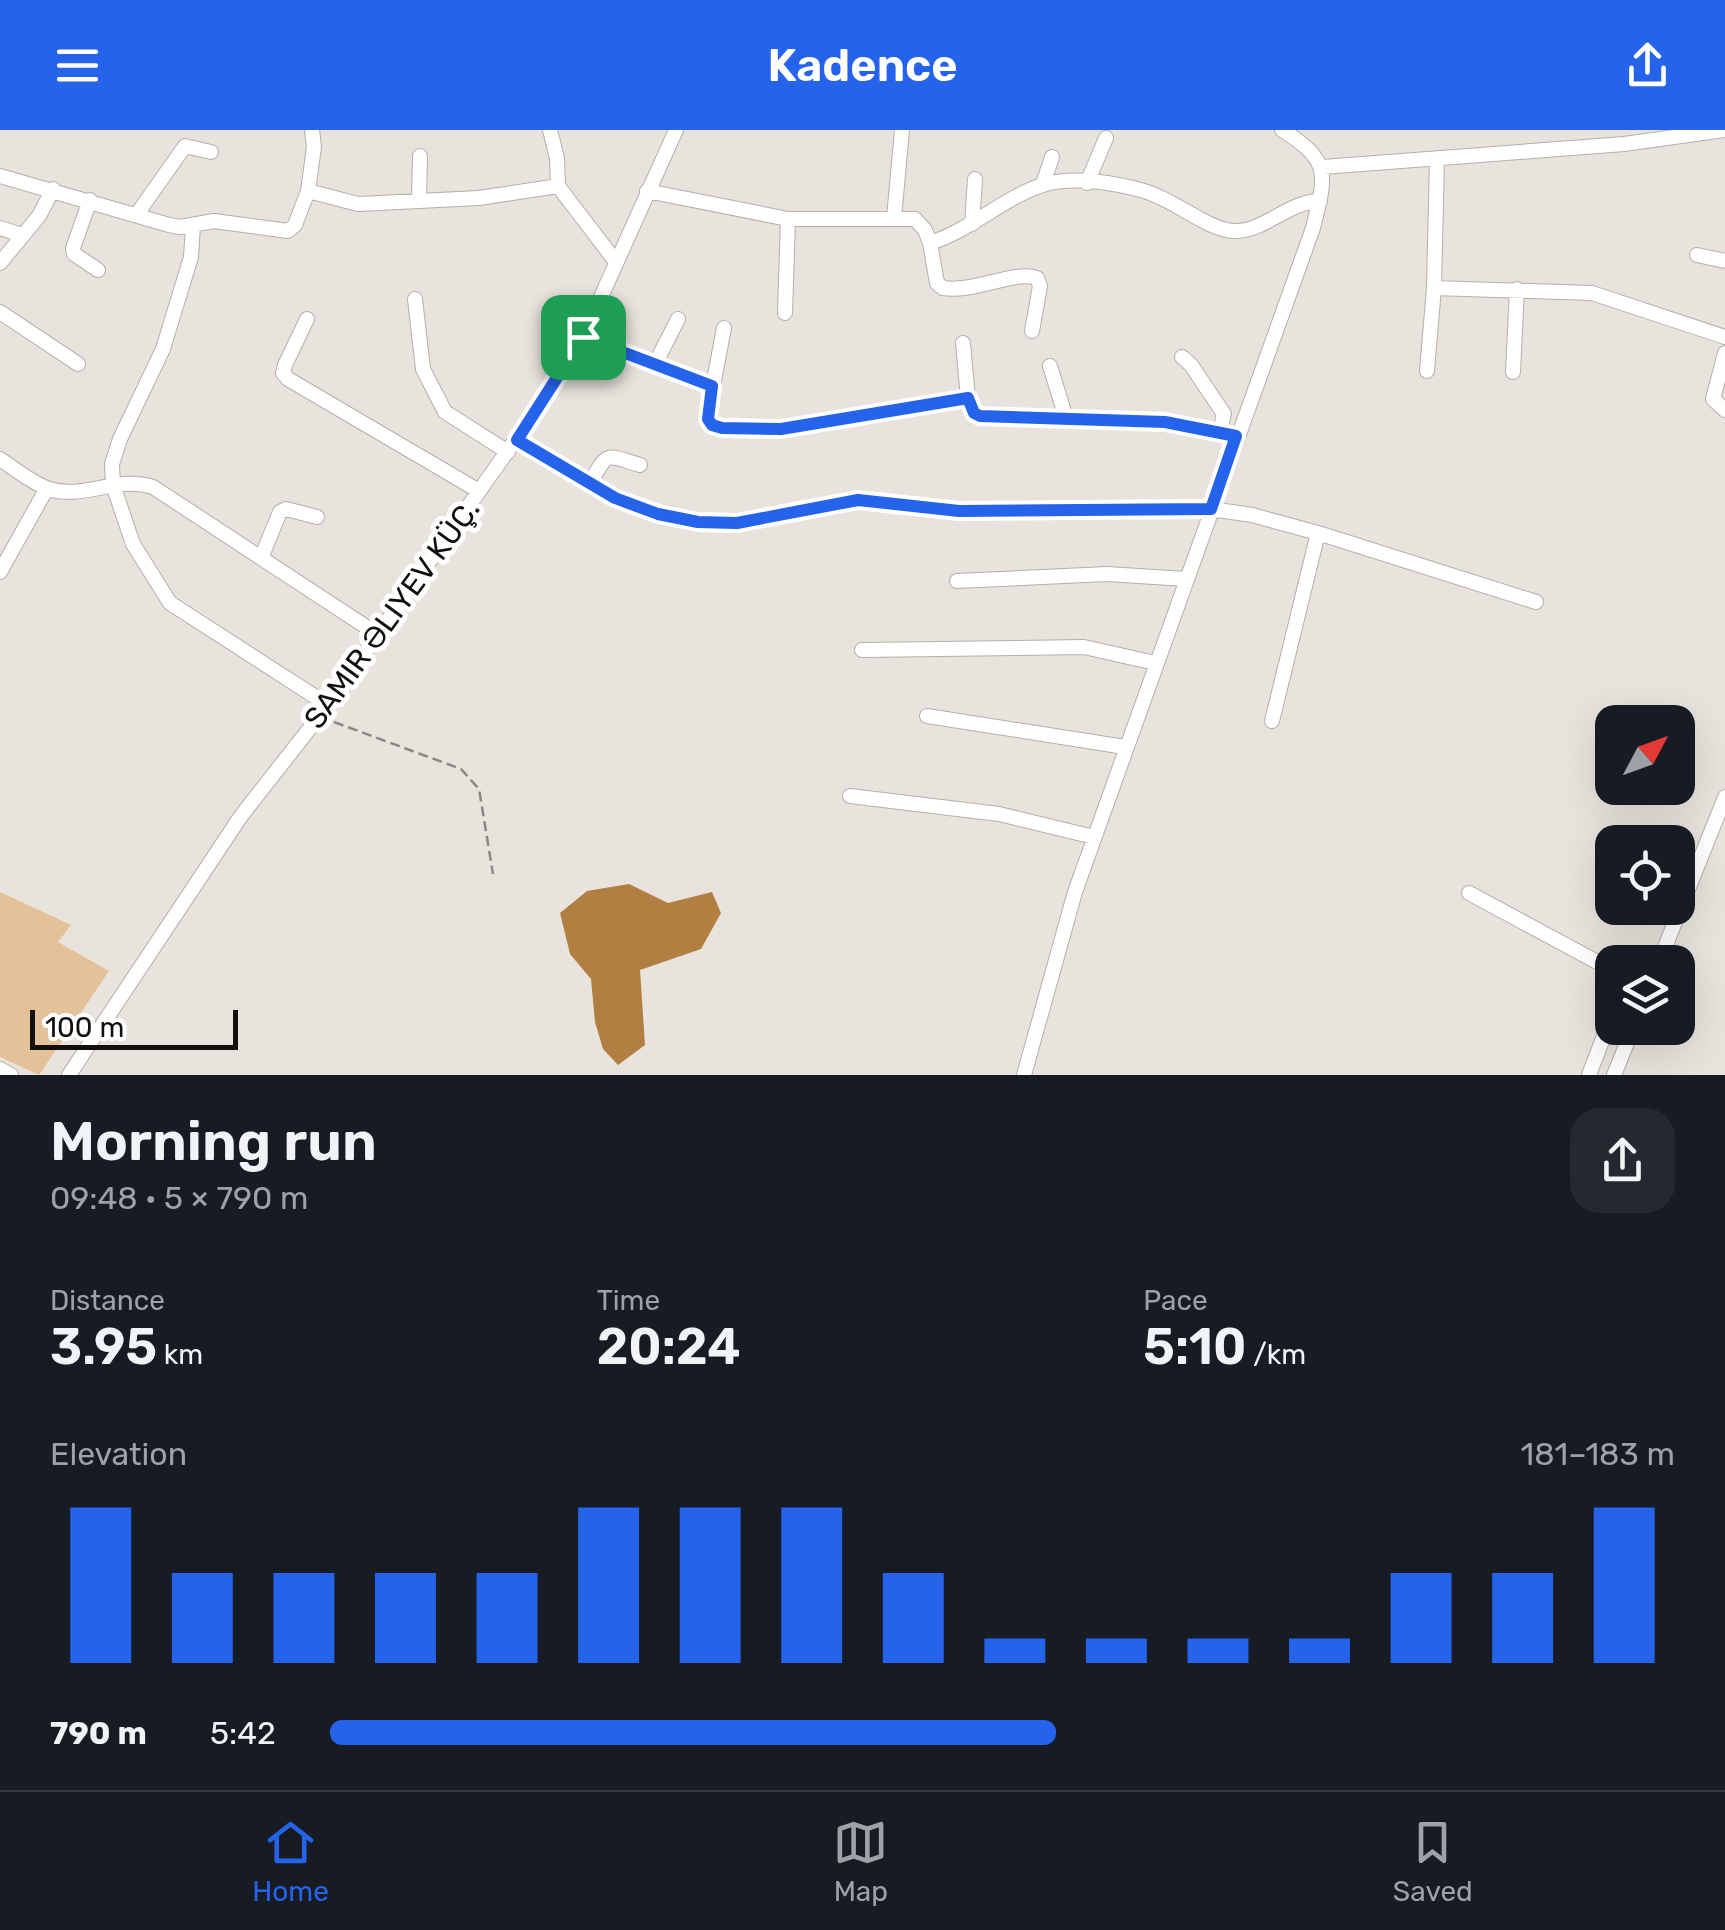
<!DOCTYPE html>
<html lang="en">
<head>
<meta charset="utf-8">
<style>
  body { margin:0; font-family:Rubik,sans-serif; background:#242831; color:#f1f3f6; height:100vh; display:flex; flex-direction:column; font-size:38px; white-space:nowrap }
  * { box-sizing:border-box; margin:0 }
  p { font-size:32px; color:#9ea1a6 }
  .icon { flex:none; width:55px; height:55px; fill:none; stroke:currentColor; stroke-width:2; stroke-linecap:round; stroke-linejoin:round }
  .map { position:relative; height:945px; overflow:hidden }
  .panel { display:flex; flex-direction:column; background:#171b24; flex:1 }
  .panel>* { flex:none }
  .needle { width:65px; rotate:49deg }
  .tools { position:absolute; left:1595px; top:575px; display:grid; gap:20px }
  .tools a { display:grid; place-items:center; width:100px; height:100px; border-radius:20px; background:#171b24; box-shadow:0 10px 40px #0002; font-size:50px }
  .scale { position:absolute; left:30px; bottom:25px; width:208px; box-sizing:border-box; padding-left:10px; border:5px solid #110f0d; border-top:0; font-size:28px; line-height:35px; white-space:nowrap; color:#110f0d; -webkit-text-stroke:8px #fff; paint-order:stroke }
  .pin { position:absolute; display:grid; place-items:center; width:85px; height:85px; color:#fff; margin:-42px; border-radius:20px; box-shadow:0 5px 15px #0006 }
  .round { display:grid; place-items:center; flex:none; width:105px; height:105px; border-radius:30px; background:#242831 }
  .head { display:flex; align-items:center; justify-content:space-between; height:170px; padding:0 50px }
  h1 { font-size:55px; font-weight:600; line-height:75px }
  .stats { display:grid; grid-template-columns:repeat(3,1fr); gap:15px; height:170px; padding:10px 50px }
  .stats div { display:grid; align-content:center }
  .stats b { font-size:50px; font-weight:600 }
  .stats small { font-size:28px; font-weight:400 }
  .stats p { font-size:28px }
  .chart { height:280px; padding:20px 50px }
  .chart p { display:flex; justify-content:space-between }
  .chart svg { width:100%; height:180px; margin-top:10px; stroke:#2563eb; stroke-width:6 }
  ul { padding:0 50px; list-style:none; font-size:32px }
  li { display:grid; grid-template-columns:160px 120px 1fr; align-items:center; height:75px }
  li i { height:25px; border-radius:12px; background:#2563eb }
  header { display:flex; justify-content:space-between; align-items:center; height:130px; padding:0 50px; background:#2563eb; color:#fff; font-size:45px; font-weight:600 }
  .tab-bar { display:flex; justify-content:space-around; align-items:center; height:140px; border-top:2px solid #363941; background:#171b24; font-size:28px; color:#9ea1a6 }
  .tab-bar a { display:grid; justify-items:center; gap:5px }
  .tab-bar .on { color:#2563eb }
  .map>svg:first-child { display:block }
  .green { fill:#e4c199 }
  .water { fill:#b17f42 }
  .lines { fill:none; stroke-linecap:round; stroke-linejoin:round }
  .minor-casing { stroke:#b5afa9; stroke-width:16 }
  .path { stroke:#8c8884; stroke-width:2.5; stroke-dasharray:10 5; stroke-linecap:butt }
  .minor { stroke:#fff; stroke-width:14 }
  .route-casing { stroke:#fff; stroke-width:20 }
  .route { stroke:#2563eb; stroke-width:12 }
  .labels { text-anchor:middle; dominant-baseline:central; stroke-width:10; stroke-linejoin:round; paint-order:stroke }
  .street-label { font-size:30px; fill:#110f0d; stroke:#fff }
</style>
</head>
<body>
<header><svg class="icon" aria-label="menu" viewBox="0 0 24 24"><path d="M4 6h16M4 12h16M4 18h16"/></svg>Kadence<svg class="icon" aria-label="share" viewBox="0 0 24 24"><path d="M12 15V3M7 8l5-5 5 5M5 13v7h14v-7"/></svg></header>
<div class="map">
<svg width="1725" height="945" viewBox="0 0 1725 945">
  <rect width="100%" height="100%" fill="#e9e3dd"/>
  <path class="green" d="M0 762 71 795 58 812 109 841 39 945 0 927Z"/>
  <path class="water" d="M629 754 668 773 712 762 721 783 701 819 640 840 645 915 618 935 603 919 595 892 591 849 570 824 560 783 587 761Z"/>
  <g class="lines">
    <defs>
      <path id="minor" d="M550 0 557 28 558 56 616 132
        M1323 37 1624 14 1724 0
        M0 46 169 95 180 97 214 91 288 101 295 95 308 61 358 74 479 68 558 56
        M1087 53 1106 8
        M1043 54 1052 27
        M308 61 314 17 312 0
        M647 61 788 89H915L925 100 930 113C971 100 1009 64 1046 54 1075 46 1116 53 1144 61 1174 69 1207 100 1234 101 1264 102 1289 71 1320 71
        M90 70 73 118 74 124 98 140
        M419 70 420 26
        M137 84 185 16 211 22
        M894 88 902 0
        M972 94 975 49
        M193 95 191 127 163 219 120 309 112 334 113 355 133 414 170 473 328 575
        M0 98 22 105
        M930 113 937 153 943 158C974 163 1014 140 1037 148L1040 156 1032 201
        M1697 125 1725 131
        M0 133 39 86 53 59
        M1434 158 1592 163 1725 207
        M415 169 423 239 445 282 508 322
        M0 182 78 234
        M785 183 788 89
        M307 189 285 235 283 243 288 249 479 361
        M583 207 713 256 708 289 713 295 722 297 781 299 968 269 974 283 980 286 1165 292 1236 306
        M963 213 968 269
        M1725 223 1713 269 1725 280
        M1182 227 1191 235 1224 284 1220 301
        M655 234 678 189
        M1050 236 1066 288
        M1427 241 1434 158 1437 29
        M1513 242 1517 159
        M713 256 724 198
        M517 311 615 368 658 385 698 392 737 393 858 370 959 381 1211 379 1252 385 1318 403 1536 472
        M0 329C15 339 32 353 49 359 84 370 118 345 153 357L377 504
        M590 353C609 320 605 325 640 335
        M261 428 280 382 286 379 317 387
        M0 442 47 358
        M957 451 1107 444 1186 449
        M862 520 1084 517 1155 533
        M927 586 1125 617
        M1272 591 1318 403
        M850 666 999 684 1094 707
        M1469 763 1612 840
        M1659 832 1725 667
        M0 939 11 945
        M69 945 241 686 328 575 557 251 583 207 676 0
        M1024 945 1075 762 1313 98C1326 45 1332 31 1282 0
        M1589 945 1612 885
        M1614 945 1633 898"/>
    </defs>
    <use href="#minor" class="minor-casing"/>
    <path class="path" d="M334 592 461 639 479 659 493 744"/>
    <use href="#minor" class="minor"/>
  </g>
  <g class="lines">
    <defs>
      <path id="route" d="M583 207 712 256 708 289 712 295 722 298 781 299 968 268 974 283 980 286 1165 292 1236 306 1211 379 959 381 858 370 737 393 698 392 658 384 615 368 517 310Z"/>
    </defs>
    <use href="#route" class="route-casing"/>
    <use href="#route" class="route"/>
  </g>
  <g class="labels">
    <g class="street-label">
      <text transform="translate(392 484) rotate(-54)">SAMIR ƏLIYEV KÜÇ.</text>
    </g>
  </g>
</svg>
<div class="tools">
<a><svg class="needle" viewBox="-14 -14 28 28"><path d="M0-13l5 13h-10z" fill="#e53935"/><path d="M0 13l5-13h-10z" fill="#9ea1a6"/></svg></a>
<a><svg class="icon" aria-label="locate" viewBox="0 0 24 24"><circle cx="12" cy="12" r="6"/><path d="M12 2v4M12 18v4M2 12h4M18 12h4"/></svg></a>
<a><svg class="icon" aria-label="layers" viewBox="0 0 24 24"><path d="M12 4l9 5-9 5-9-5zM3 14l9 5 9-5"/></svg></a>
</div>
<div class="scale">100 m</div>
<div class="pin" style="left:583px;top:207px;background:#1e9e55"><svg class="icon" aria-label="arrive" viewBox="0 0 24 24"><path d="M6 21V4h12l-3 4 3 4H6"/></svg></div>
</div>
<section class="panel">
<div class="head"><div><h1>Morning run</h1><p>09:48 · 5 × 790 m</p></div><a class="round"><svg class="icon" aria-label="share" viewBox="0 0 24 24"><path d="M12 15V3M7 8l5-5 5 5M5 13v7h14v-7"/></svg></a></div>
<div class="stats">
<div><p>Distance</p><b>3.95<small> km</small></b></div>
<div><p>Time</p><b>20:24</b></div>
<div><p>Pace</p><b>5:10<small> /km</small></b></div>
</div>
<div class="chart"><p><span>Elevation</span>181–183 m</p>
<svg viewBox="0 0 160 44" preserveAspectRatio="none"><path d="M5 44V6M15 44V22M25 44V22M35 44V22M45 44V22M55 44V6M65 44V6M75 44V6M85 44V22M95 44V38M105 44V38M115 44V38M125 44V38M135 44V22M145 44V22M155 44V6"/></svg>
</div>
<ul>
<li><b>790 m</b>5:42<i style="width:54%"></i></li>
</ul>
</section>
<nav class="tab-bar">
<a class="on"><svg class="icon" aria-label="home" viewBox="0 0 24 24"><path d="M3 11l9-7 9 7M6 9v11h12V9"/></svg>Home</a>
<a><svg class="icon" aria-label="map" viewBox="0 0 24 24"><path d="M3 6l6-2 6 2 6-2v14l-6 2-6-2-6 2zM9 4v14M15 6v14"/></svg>Map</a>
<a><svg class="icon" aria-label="saved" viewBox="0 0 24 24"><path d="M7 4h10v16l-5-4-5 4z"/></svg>Saved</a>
</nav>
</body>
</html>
